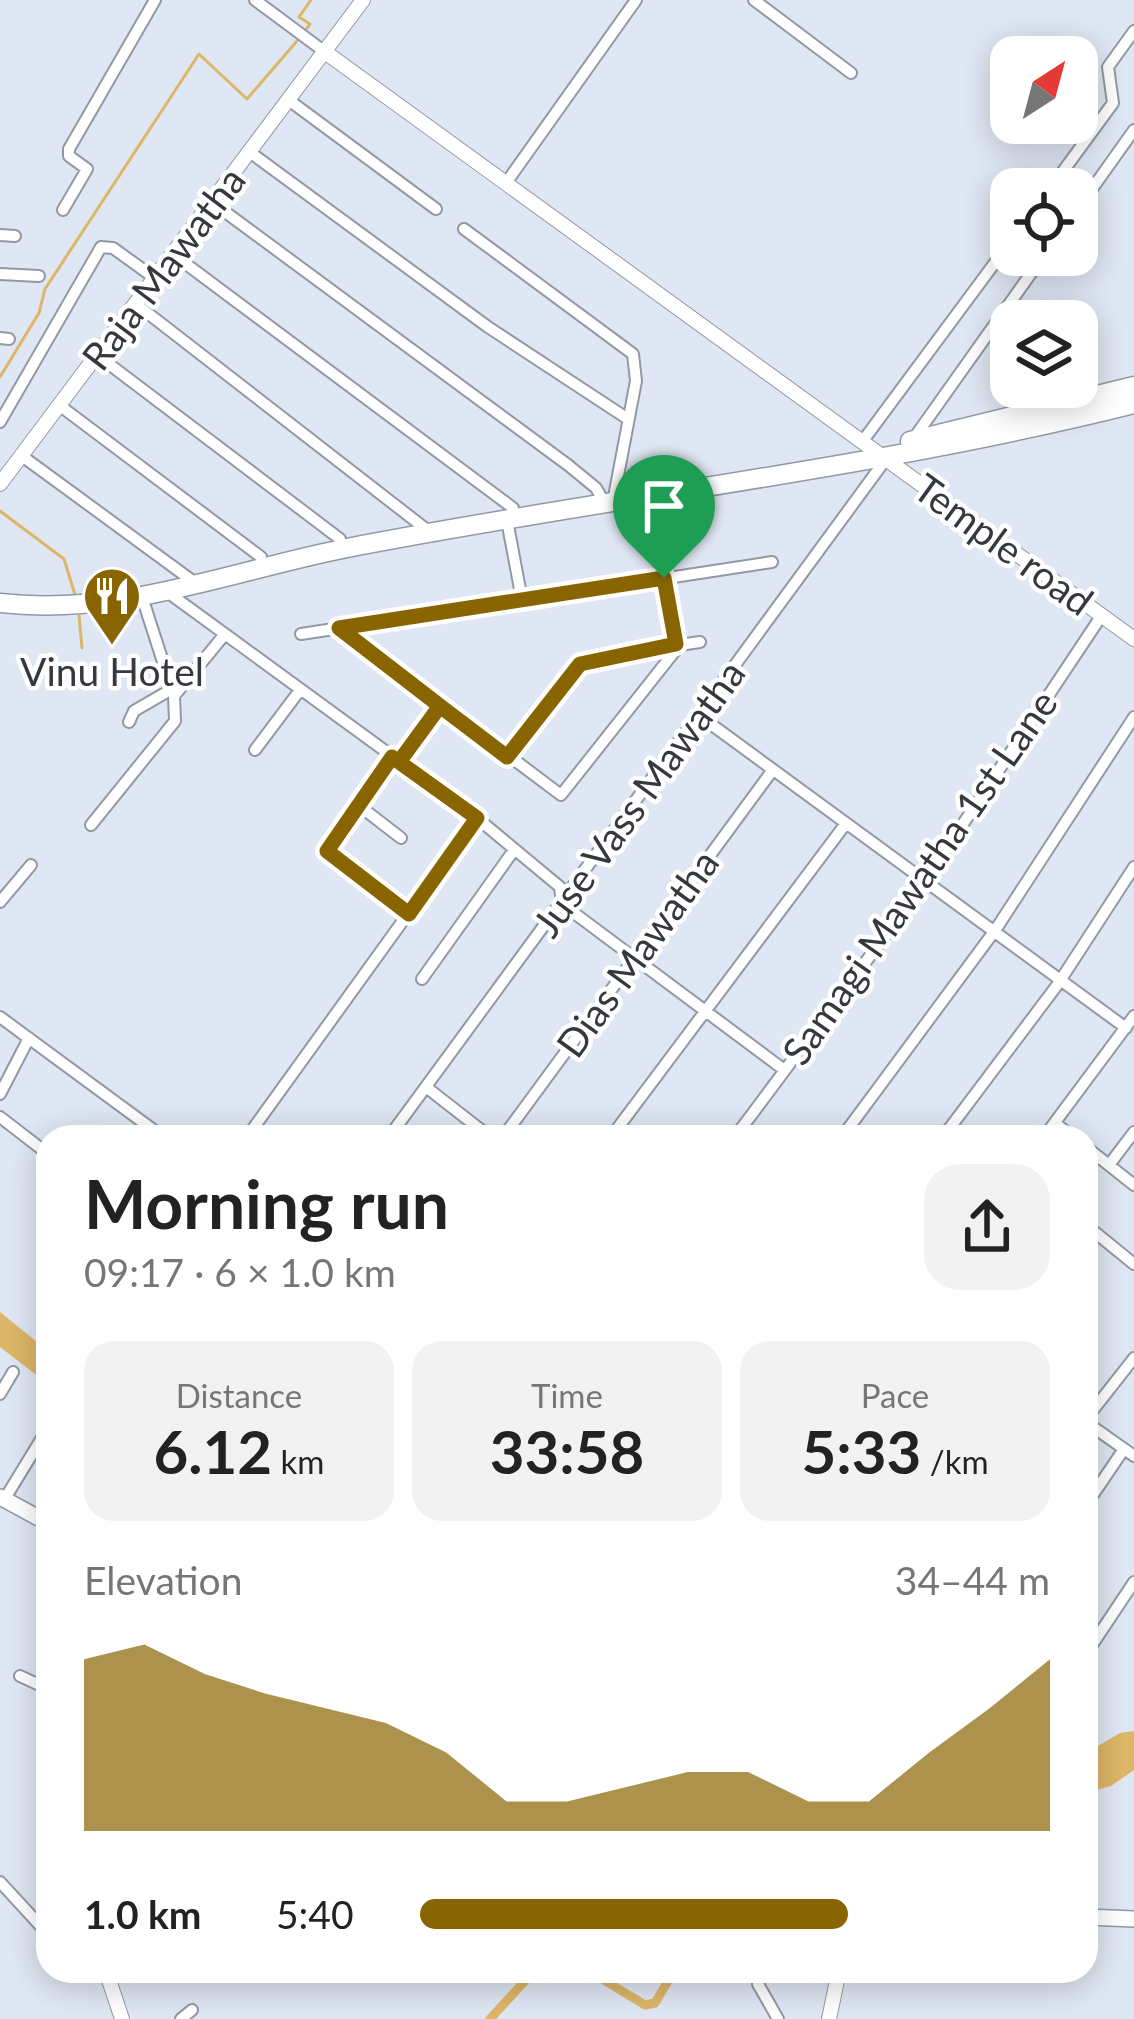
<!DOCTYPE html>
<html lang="en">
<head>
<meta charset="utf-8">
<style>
  body { margin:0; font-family:Lato,sans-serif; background:#f2f2f2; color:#222; height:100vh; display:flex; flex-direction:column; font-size:45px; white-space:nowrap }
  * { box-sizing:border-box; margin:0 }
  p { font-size:39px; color:#767676 }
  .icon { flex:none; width:66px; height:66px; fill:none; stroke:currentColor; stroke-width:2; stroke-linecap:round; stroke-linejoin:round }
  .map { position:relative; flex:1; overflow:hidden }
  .panel { position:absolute; left:36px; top:1125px; width:1062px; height:858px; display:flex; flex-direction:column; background:#fff; border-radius:36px; box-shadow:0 6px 30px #0003 }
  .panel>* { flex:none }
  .needle { width:78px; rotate:36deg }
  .buttons { position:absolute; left:990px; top:36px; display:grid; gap:24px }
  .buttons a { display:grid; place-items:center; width:108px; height:108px; border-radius:24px; background:#fff; box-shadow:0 6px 30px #0003; font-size:60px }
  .pin { position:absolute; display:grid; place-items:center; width:102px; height:102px; color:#fff; margin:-123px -51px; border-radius:50% 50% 50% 0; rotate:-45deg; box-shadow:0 0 12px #0007 }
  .pin .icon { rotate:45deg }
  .round { display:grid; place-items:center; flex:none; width:126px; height:126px; border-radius:36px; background:#f2f2f2 }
  .headline { display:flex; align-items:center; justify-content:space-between; height:204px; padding:0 48px }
  h1 { font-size:66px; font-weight:700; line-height:90px }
  .metrics { display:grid; grid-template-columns:repeat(3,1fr); gap:18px; height:204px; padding:12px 48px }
  .metrics div { display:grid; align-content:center; border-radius:30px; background:#f2f2f2; text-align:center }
  .metrics b { font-size:60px; font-weight:700 }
  .metrics small { font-size:33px; font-weight:400 }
  .metrics p { font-size:33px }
  .chart { height:336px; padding:24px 48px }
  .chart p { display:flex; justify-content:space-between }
  .chart svg { width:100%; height:216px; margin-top:12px; fill:#896502; opacity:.7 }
  ul { padding:0 48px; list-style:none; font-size:39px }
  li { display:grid; grid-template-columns:192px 144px 1fr; align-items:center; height:90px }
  li i { height:30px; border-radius:15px; background:#896502 }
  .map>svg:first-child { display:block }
  .water { fill:#ddb667 }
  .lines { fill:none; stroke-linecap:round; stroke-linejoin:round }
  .stream { stroke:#ddb667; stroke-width:3 }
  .canal { stroke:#ddb667; stroke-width:9 }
  .minor-casing { stroke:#9199a4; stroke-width:14 }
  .tertiary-casing { stroke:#9199a4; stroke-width:16 }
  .secondary-casing { stroke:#9199a4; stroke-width:18 }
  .trunk-casing { stroke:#9199a4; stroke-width:21 }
  .minor { stroke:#fff; stroke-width:10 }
  .tertiary { stroke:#fff; stroke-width:14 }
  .secondary { stroke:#fff; stroke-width:15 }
  .trunk { stroke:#fff; stroke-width:18 }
  .route-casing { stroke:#fff; stroke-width:24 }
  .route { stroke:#896502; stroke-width:15 }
  .labels { text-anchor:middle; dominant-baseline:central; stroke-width:9; stroke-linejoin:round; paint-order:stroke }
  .street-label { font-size:39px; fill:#35383d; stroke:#fff }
  .poi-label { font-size:39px; fill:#35383d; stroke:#fff }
</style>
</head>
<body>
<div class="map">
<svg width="1134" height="2019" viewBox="0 0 1134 2019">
  <rect width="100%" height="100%" fill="#dfe7f4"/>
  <path class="water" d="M0 1312 48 1351V1384L0 1347Z
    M1134 1731V1770L1111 1786 1086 1793V1753L1120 1733Z"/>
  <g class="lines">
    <path class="stream" d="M307 28 310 24 299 17 311 0
      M0 377 39 313 45 289 199 54 247 99 297 41
      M0 511 64 559 76 598
      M79 616 82 648"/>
    <path class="canal" d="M589 1971 645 2005 655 2003 674 1971
      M490 2019 534 1971"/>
    <defs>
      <path id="minor" d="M255 0 325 52
        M754 0 851 73
        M290 101 436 209
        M251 153 488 327 628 419
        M506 183 636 0
        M1050 189 1113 103 1108 67 1134 31
        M213 203 568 465 596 488 605 504
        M63 210 87 169 69 156V149L155 0
        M1077 210 1134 130
        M464 229 633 354 636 381 613 502
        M0 235 15 236
        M174 255 513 508
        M0 274 39 276
        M136 304 431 533
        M0 338 9 339
        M97 355 340 539
        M59 405 261 557
        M0 422 101 247 113 248 156 279
        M914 438 1044 255
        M862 442 1011 241
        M22 456 194 582
        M507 520 522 600
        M166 591 477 818 560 887 562 904 783 1069
        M339 628 561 795 675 651 664 578
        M301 634 772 562
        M174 696 225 634
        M697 714 1126 1028
        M129 722 134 711 172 689
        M255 750 300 690
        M392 757 327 851 409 913
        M507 757 588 658 700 642
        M399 762 439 706
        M357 804 401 838
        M91 825 175 721 174 696 142 597
        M0 902 31 865
        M422 979 514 850
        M0 1017 163 1137
        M426 1087 490 1137
        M0 1094 29 1038
        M0 1117 48 1154
        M1055 1123 1073 1137
        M247 1137 477 818
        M389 1137 886 459
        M503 1137 772 771
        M611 1137 844 826
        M735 1137 917 893 1102 615
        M842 1137 996 929 1134 717
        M943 1137 1058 984 1134 867
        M1044 1137 1134 1016
        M1086 1147 1134 1185
        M1109 1165 1134 1132
        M45 1205 48 1207
        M1086 1225 1134 1264
        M0 1394 13 1372
        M1086 1419 1134 1358
        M1086 1422 1134 1456
        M4 1500 45 1433
        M1086 1505 1124 1449
        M1088 1651 1134 1582
        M20 1676 48 1689
        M0 1882 48 1934
        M758 1984 778 2019
        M181 2019 192 2010"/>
      <path id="tertiary" d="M325 52 1134 639
        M0 484 363 0
        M106 1971 122 2019
        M829 2019 839 1971"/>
      <path id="secondary" d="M0 1497 48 1523
        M1086 1917 1134 1919"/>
      <path id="trunk" d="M910 441 1134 386
        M0 603C119 617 231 571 347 548 609 497 875 469 1134 404"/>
    </defs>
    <use href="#minor" class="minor-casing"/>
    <use href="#tertiary" class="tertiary-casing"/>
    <use href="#secondary" class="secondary-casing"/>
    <use href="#trunk" class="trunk-casing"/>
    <use href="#minor" class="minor"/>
    <use href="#tertiary" class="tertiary"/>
    <use href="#secondary" class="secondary"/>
    <use href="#trunk" class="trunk"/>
  </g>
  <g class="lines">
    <defs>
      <path id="route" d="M664 578 676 644 580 664 507 757 440 706 399 762 392 757 327 851 409 914 477 818 399 762 440 706 339 628 664 578"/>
    </defs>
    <use href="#route" class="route-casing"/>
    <use href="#route" class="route"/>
  </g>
  <defs>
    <symbol id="restaurant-pin" viewBox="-11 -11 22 30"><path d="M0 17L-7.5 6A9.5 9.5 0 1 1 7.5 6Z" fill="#896502" stroke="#fff"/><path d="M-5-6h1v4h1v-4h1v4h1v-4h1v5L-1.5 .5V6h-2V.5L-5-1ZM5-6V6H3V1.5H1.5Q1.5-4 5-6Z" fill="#fff"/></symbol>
  </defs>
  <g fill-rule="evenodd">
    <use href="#restaurant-pin" x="79" y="563" width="66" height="90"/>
  </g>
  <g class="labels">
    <g class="street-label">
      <text transform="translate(163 268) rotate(-53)">Raja Mawatha</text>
      <text transform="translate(1004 544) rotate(36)">Temple road</text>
      <text transform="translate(638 798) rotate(-54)">Juse Vass Mawatha</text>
      <text transform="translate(919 877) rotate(-55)">Samagi Mawatha 1st Lane</text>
      <text transform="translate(637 953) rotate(-54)">Dias Mawatha</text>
    </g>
    <g class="poi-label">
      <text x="112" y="671">Vinu Hotel</text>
    </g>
  </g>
</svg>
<div class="buttons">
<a><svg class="needle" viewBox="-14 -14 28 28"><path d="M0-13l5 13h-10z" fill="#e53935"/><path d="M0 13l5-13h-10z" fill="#767676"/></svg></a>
<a><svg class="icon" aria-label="locate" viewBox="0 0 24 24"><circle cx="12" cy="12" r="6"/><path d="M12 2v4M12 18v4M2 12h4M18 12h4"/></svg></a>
<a><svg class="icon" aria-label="layers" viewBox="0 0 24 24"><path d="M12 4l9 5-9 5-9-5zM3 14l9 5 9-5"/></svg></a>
</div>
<div class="pin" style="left:664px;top:578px;background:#1e9e55"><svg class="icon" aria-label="arrive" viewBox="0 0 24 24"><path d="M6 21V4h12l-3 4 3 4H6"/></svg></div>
<section class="panel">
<div class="headline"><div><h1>Morning run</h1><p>09:17 · 6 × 1.0 km</p></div><a class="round"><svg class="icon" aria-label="share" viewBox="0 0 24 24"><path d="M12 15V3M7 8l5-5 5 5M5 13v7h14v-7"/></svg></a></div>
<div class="metrics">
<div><p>Distance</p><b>6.12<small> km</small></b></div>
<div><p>Time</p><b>33:58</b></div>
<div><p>Pace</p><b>5:33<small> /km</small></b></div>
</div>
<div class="chart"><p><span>Elevation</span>34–44 m</p>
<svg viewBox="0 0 160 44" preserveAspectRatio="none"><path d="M0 44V9L10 6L20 12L30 16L40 19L50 22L60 28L70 38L80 38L90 35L100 32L110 32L120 38L130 38L140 28L150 19L160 9V44z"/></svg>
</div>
<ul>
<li><b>1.0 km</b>5:40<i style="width:68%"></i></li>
</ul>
</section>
</div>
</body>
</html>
